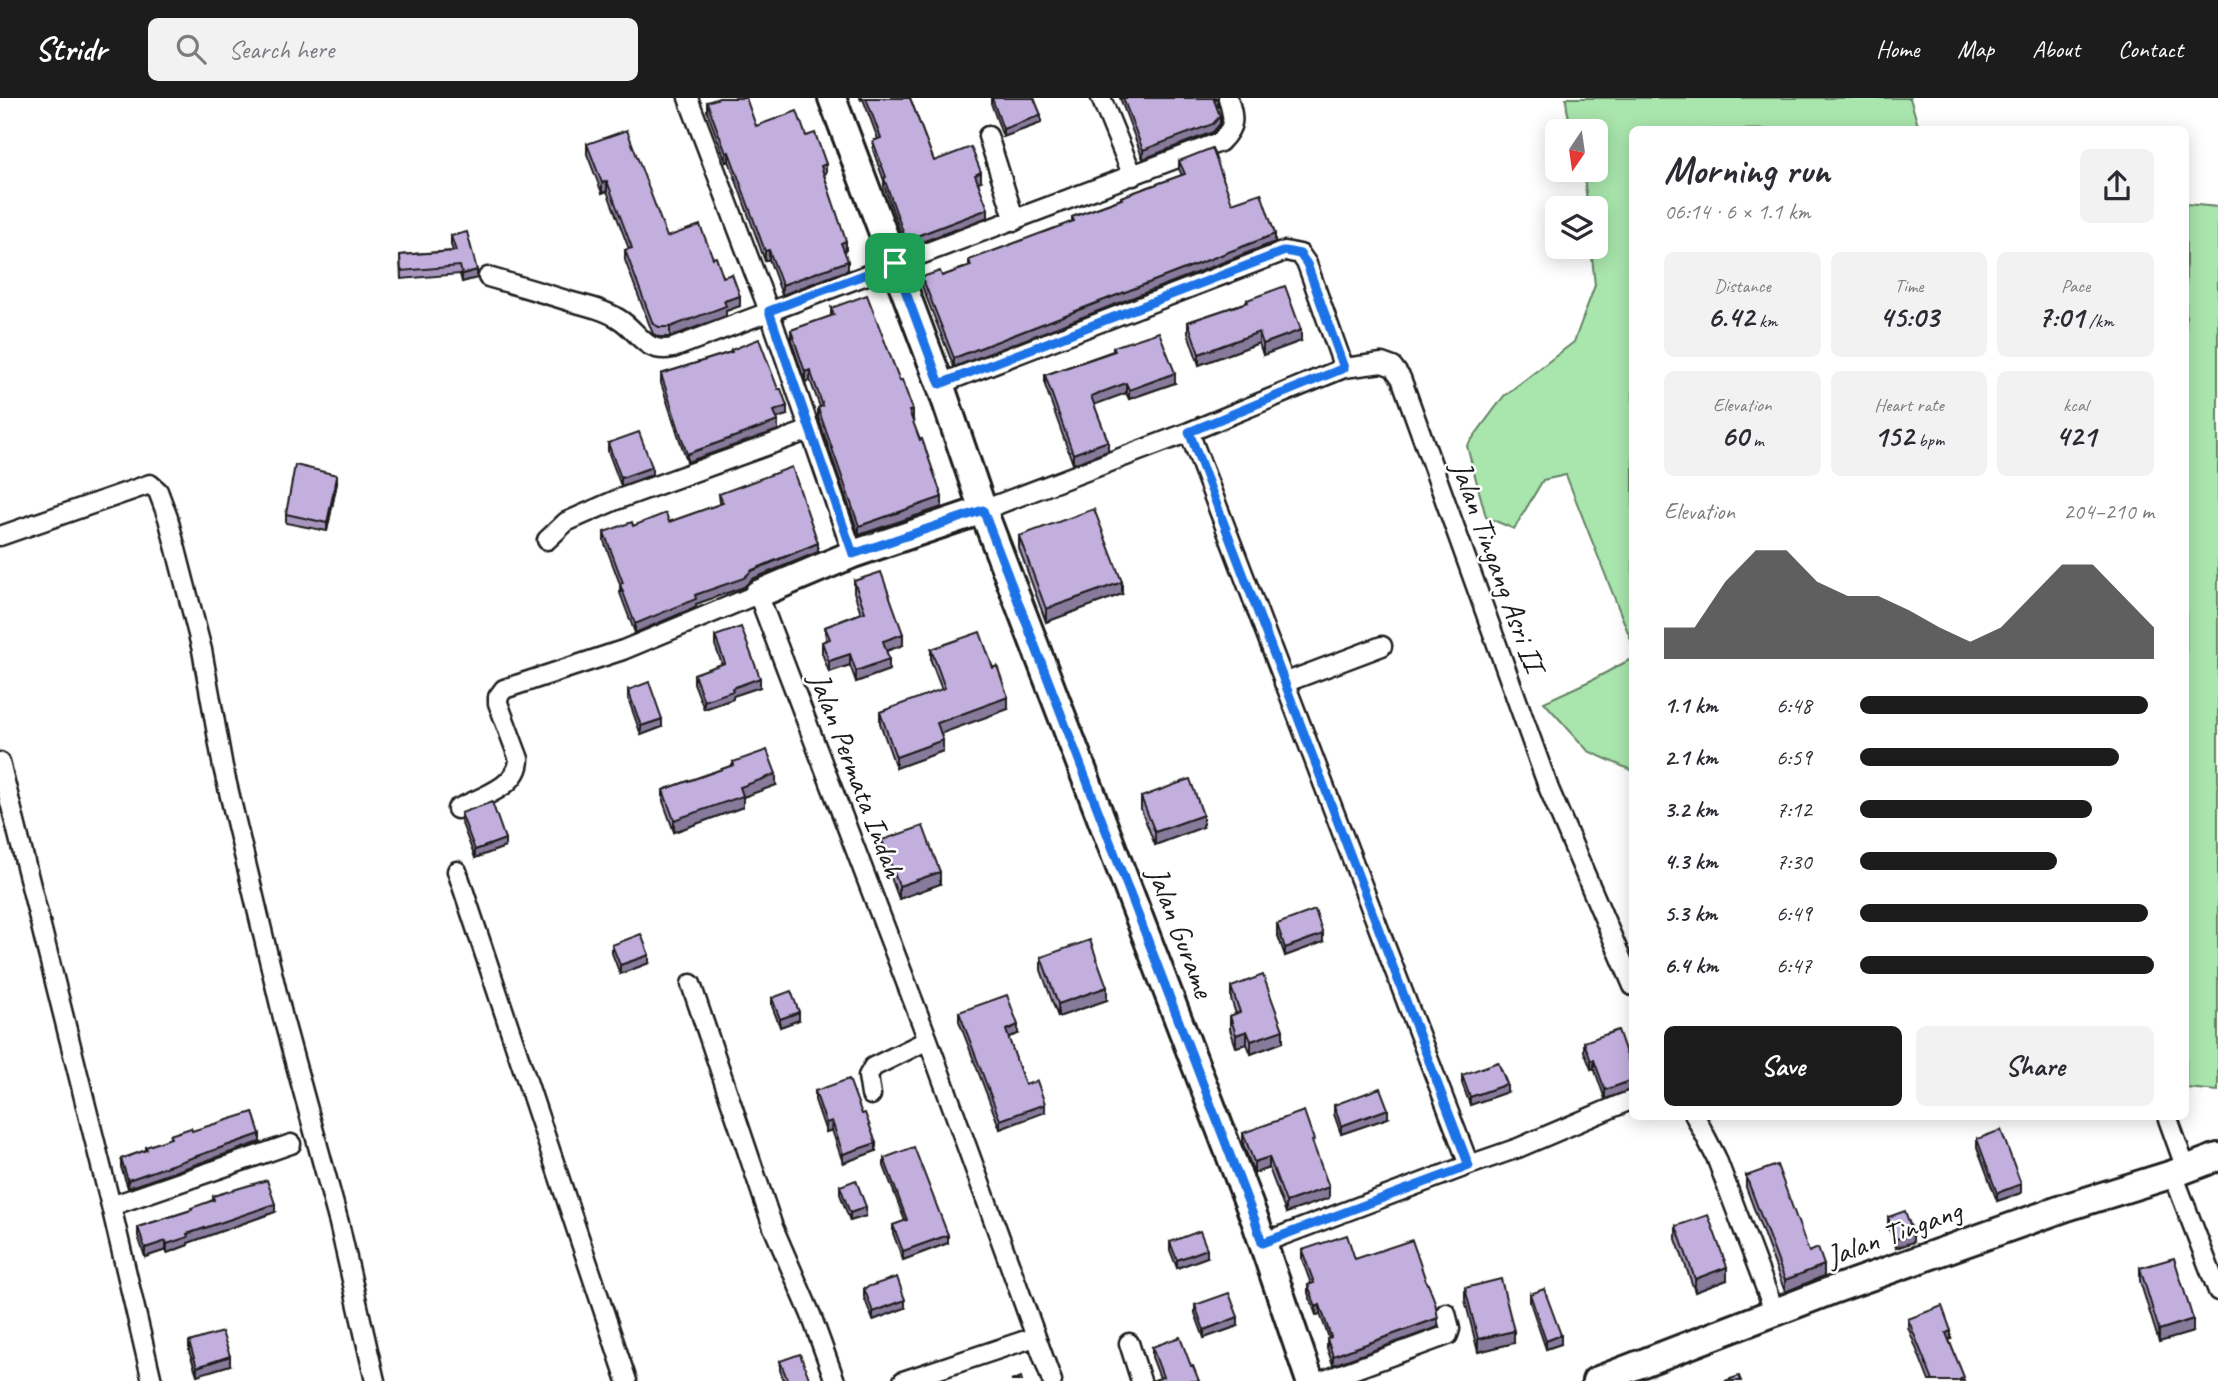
<!DOCTYPE html>
<html lang="en">
<head>
<meta charset="utf-8">
<style>
  body { margin:0; font-family:Caveat,sans-serif; background:#f2f2f3; color:#2b2b33; height:100vh; display:flex; flex-direction:column; font-size:26px; white-space:nowrap }
  * { box-sizing:border-box; margin:0 }
  p { font-size:23px; color:#7c7c81 }
  .icon { flex:none; width:38px; height:38px; fill:none; stroke:currentColor; stroke-width:2; stroke-linecap:round; stroke-linejoin:round }
  .map { position:relative; flex:1; overflow:hidden }
  .details { position:absolute; left:1629px; top:28px; width:560px; height:994px; display:flex; flex-direction:column; background:#fff; border-radius:10px; box-shadow:0 4px 18px #0003 }
  .details>* { flex:none }
  .needle { width:46px; rotate:193deg }
  .controls { position:absolute; left:1545px; top:21px; display:grid; gap:14px }
  .controls a { display:grid; place-items:center; width:63px; height:63px; border-radius:10px; background:#fff; box-shadow:0 4px 18px #0003; font-size:35px }
  .pin { position:absolute; display:grid; place-items:center; width:60px; height:60px; color:#fff; margin:-30px; border-radius:14px; box-shadow:0 4px 10px #0006 }
  .round { display:grid; place-items:center; flex:none; width:74px; height:74px; border-radius:10px; background:#f2f2f3 }
  .headline { display:flex; align-items:center; justify-content:space-between; height:119px; padding:0 35px }
  h1 { font-size:38px; font-weight:700; line-height:52px }
  .stats { display:grid; grid-template-columns:repeat(3,1fr); gap:10px; height:119px; padding:7px 35px }
  .stats div { display:grid; align-content:center; border-radius:10px; background:#f2f2f3; text-align:center }
  .stats b { font-size:30px; font-weight:700 }
  .stats small { font-size:19px; font-weight:400 }
  .stats p { font-size:19px }
  .chart { height:196px; padding:14px 35px }
  .chart p { display:flex; justify-content:space-between }
  .chart svg { width:100%; height:126px; margin-top:7px; fill:#1c1c1c; opacity:.7 }
  .cta { display:flex; gap:14px; margin-top:auto; padding:14px 35px }
  .cta a { flex:1; height:80px; border-radius:10px; background:#1c1c1c; color:#fff; font-size:28px; font-weight:700; line-height:80px; text-align:center }
  .cta a+a { background:#f2f2f3; color:#2b2b33 }
  ul { padding:0 35px; list-style:none; font-size:23px }
  li { display:grid; grid-template-columns:112px 84px 1fr; align-items:center; height:52px }
  li i { height:18px; border-radius:9px; background:#1c1c1c }
  header { display:flex; align-items:center; gap:42px; box-sizing:border-box; height:98px; padding:0 35px; background:#1c1c1c; color:#fff }
  header strong { font-size:33px }
  nav { display:flex; gap:38px; margin-inline-start:auto; font-size:24px }
  .search { width:490px; height:63px; background:#f2f2f3; display:flex; align-items:center; gap:18px; box-sizing:border-box; padding:0 24px; border-radius:10px; color:#7c7c81; font-size:26px }
  .map>svg:first-child { display:block }
  .green { fill:#a9e6ad; stroke:#628164; stroke-width:2 }
  .lines { fill:none; stroke-linecap:round; stroke-linejoin:round }
  .street-casing { stroke:#1c1c1c; stroke-width:23 }
  .secondary-casing { stroke:#1c1c1c; stroke-width:32 }
  .street { stroke:#fff; stroke-width:18 }
  .secondary { stroke:#fff; stroke-width:26 }
  .wall { fill:#a896bf; stroke:#1c1c1c; stroke-width:2 }
  .shaded-wall { fill:#887a9b; stroke:#1c1c1c; stroke-width:2 }
  .building { fill:#c3afde; stroke:#1c1c1c; stroke-width:2 }
  .route-casing { stroke:#fff; stroke-width:14 }
  .route { stroke:#1a73e8; stroke-width:9 }
  .labels { text-anchor:middle; dominant-baseline:central; stroke-width:5; stroke-linejoin:round; paint-order:stroke }
  .street-label { font-size:30px; fill:#1c1c1c; stroke:#fff }
</style>
</head>
<body>
<header>
<strong>Stridr</strong>
<div class="search"><svg class="icon" aria-label="search" viewBox="0 0 24 24"><circle cx="10" cy="10" r="6"/><path d="M15 15l6 6"/></svg>Search here</div>
<nav><a>Home</a><a>Map</a><a>About</a><a>Contact</a></nav>
</header>
<div class="map">
<svg width="2218" height="1283" viewBox="0 0 2218 1283">
  <rect width="100%" height="100%" fill="#fff"/>
  <filter id="ink" filterUnits="userSpaceOnUse"><feTurbulence type="fractalNoise" baseFrequency=".0143" numOctaves="2"/><feDisplacementMap in="SourceGraphic" scale="14" xChannelSelector="R" yChannelSelector="G"/><feConvolveMatrix kernelMatrix="1 2 1 2 8 2 1 2 1" color-interpolation-filters="sRGB"/></filter>
  <g filter="url(#ink)">
    <path class="green" d="M1566 0H1910L1919 31 1633 32V547L1566 377 1543 382 1514 431 1486 419 1467 348 1504 298 1574 244 1595 187 1591 149H1596V110H1588L1583 72H1596V33H1572L1567 11Z
      M2186 106 2218 109V993L2186 990Z
      M1633 560V673L1588 653 1544 604 1594 581Z"/>
    <g class="lines">
      <defs>
        <path id="street" d="M688 0 769 213 853 456
          M1101 0 1133 78
          M988 38 1015 123
          M488 179C516 187 544 195 572 204 588 208 605 212 619 221 640 234 644 256 673 250L1220 44C1236 28 1234 21 1228 0
          M940 286 1285 153 1300 156 1307 166 1344 270
          M1189 334 1469 1067 1262 1145
          M983 412 1189 334 1344 270 1382 265 1393 269 1401 280 1549 691 1633 888
          M0 438 150 386 158 393 168 420 202 552 223 669 283 920 339 1125 375 1283
          M547 442 566 424 616 402 810 332
          M1284 585 1382 548
          M0 664 111 1108 152 1283
          M457 711C478 700 519 689 519 661L498 605V599L504 591 623 552 758 496 928 942 1052 1283
          M457 773 627 1283
          M691 886 773 1129 811 1217 835 1283
          M871 997 868 978 873 969 928 942
          M1695 1018 1716 1059 1775 1215
          M2167 1018 2186 1071
          M1469 1067 1518 1050 1633 1001
          M2173 1076 2218 1193
          M111 1108 291 1046
          M1129 1245 1141 1283
          M903 1283 1035 1239
          M1322 1283 1448 1237 1450 1231 1446 1215"/>
        <path id="secondary" d="M983 412 1255 1122 1310 1283
          M758 496 853 456 983 412 940 286 832 0
          M1596 1283 1830 1193 2067 1109 2173 1076 2218 1059"/>
      </defs>
      <use href="#street" class="street-casing"/>
      <use href="#secondary" class="secondary-casing"/>
      <use href="#street" class="street"/>
      <use href="#secondary" class="secondary"/>
    </g>
    <path class="wall" d="M860 0H910L934 63 981 83 978 84 988 119 906 150 884 88V83L873 52V43L878 41 863 1 861 2Z
      M991 0H1034L1041 25 1003 39 991 5Z
      M1120 0H1218V9L1217 10 1220 26 1213 34 1143 61Z
      M707 4 756 28 806 38 826 75 824 76 846 152 844 153 848 172 782 197 769 161 765 163 729 63 726 64 707 13Z
      M587 46 667 139 713 160 740 208 726 213V218L670 239H659L653 236 625 162V152L629 151 607 93 602 95 587 56Z
      M1179 63 1232 105 1275 144 954 269 922 188V179L942 178 969 168V162L1072 124V119L1121 101V99L1182 77 1179 71Z
      M451 138 477 180 462 184 460 176 401 181 400 157 453 153 451 147Z
      M1247 202 1301 243 1263 257 1259 245 1199 267 1188 235V224L1247 204Z
      M831 210 913 322H912L942 409 859 437 818 319V310L820 309 810 282 805 284 791 242V232L831 218Z
      M1113 249 1175 285 1129 301 1126 295 1094 306 1108 353 1073 366 1045 287V277L1113 253Z
      M731 252 787 317 776 320 778 332 687 364 661 285V276L731 254Z
      M608 345 652 377 621 388 608 353Z
      M337 385 327 433 286 425V416Z
      M719 396 818 454 752 481 744 489 696 506V509L635 535 620 495V486L604 443V434L633 428 669 424 720 406Z
      M1019 438 1122 496 1046 524 1019 450Z
      M854 483 903 547 886 553 889 572 856 584 850 567 829 574 822 555V544L826 542 825 529 861 515 854 494Z
      M715 538 760 589 733 598V601L704 611 694 585V576L722 566 715 547Z
      M931 551 1008 611 941 635 943 653 896 670 880 625V614L942 592 931 563Z
      M628 592 662 629 641 637 628 600Z
      M733 664 776 687 743 699V709L674 734 663 703V692L733 667Z
      M1141 699 1203 729 1155 747 1141 711Z
      M461 715 505 749 475 760 461 723Z
      M882 742 940 786 899 801 882 755Z
      M1277 826 1323 844 1285 858 1277 835Z
      M612 847 649 865 620 876 612 855Z
      M1041 859 1107 902 1058 919 1041 872Z
      M1231 889 1283 944 1251 956 1247 946 1236 949 1230 931V918L1236 916 1231 901Z
      M772 900 799 922 780 929 772 908Z
      M959 914 1018 936 1008 939 1025 987 1045 1014 1000 1031 959 923Z
      M1584 944 1633 975V991L1605 1001 1594 970 1591 971 1584 953Z
      M1462 977 1507 994 1470 1007 1462 985Z
      M815 993 862 1016 876 1053 843 1065 832 1032 826 1034 815 1002Z
      M1334 1007 1388 1020 1341 1036 1334 1016Z
      M192 1033 260 1044 128 1090 121 1069V1061L146 1052V1049L170 1041V1037Z
      M1243 1035 1314 1050 1329 1100 1286 1115 1269 1070 1254 1075 1243 1046Z
      M1977 1041 2021 1095 1997 1103 1977 1049Z
      M884 1060 948 1145 903 1162 893 1135V1127L905 1123 884 1068Z
      M1746 1078 1824 1178 1785 1194 1746 1089Z
      M840 1088 866 1118 850 1123 840 1096Z
      M213 1098 275 1114 188 1145V1147L167 1155 166 1152 145 1159 138 1138V1129L191 1112 213 1102Z
      M1888 1119 1913 1144 1896 1150 1888 1127Z
      M1676 1128 1727 1182 1695 1194 1676 1141Z
      M1170 1144 1207 1159 1177 1170 1170 1152Z
      M1302 1152 1355 1161 1438 1229 1333 1267 1327 1250V1241L1329 1240 1320 1216 1316 1217 1308 1195V1187L1311 1186 1302 1161Z
      M2140 1170 2193 1234 2159 1244 2140 1183Z
      M864 1190 905 1210 873 1222 864 1199Z
      M1465 1190 1514 1245 1478 1254 1465 1202Z
      M1530 1196 1561 1246 1546 1251 1530 1204Z
      M1195 1207 1238 1228 1204 1240 1195 1215Z
      M1908 1221 1951 1241 1949 1242 1964 1283H1929L1908 1229Z
      M189 1244 230 1267 197 1277 189 1253Z
      M1152 1249 1191 1268 1160 1280 1152 1259Z
      M780 1263 810 1283H784L780 1272Z"/>
    <path class="shaded-wall" d="M1218 1V9L1214 11V2Z
      M1041 17V25L1003 39V31Z
      M1220 18V26L1213 34 1143 61V52Z
      M729 54V63L726 64V55Z
      M826 66V75L821 77V68Z
      M981 74V83L975 85V77Z
      M607 83V93L602 95V85Z
      M988 111V119L906 150V142Z
      M1275 136V144L954 269V260Z
      M846 143V152L841 154V145Z
      M769 152V161L765 163V153Z
      M848 163V172L782 197V187Z
      M477 172V180L462 184V176Z
      M740 198V208L726 213V218L670 239V229L724 203Z
      M1301 232V243L1263 257V246Z
      M1259 234V245L1199 267V256Z
      M810 272V282L805 284V274Z
      M1175 275V285L1129 301V292Z
      M1126 285V295L1091 308V298Z
      M787 308V317L774 321V313Z
      M913 312V322L909 323V313Z
      M778 323V332L687 364V356Z
      M1108 343V353L1073 366V356Z
      M652 369V377L621 388V380Z
      M337 377V385L327 433V425Z
      M942 399V409L859 437V428Z
      M818 445V454L752 481 744 489 696 506V509L635 535V526L695 497Z
      M1122 484V496L1046 524V511Z
      M903 536V547L883 554V543Z
      M850 556V567L829 574V563Z
      M889 561V572L856 584V573Z
      M760 580V589L733 598V601L704 611V603L732 590Z
      M1008 599V611L937 637V625Z
      M662 621V629L641 637V628Z
      M943 642V653L896 670V659Z
      M776 676V687L743 699V709L674 734V722L740 689Z
      M1203 717V729L1155 747V734Z
      M505 741V749L475 760V752Z
      M940 774V786L899 801V788Z
      M1323 836V844L1285 858V850Z
      M649 857V865L620 876V867Z
      M1107 889V902L1058 919V906Z
      M799 914V922L780 929V921Z
      M1018 927V936L1006 940V932Z
      M1283 932V944L1251 956V943Z
      M1247 933V946L1236 949V937Z
      M1594 962V970L1591 971V963Z
      M1633 982V991L1605 1001V992Z
      M1507 986V994L1470 1007V999Z
      M1045 1006V1014L1000 1031V1022Z
      M1388 1011V1020L1341 1036V1028Z
      M1935 1018H1948L1935 1023Z
      M832 1023V1032L826 1034V1025Z
      M260 1036V1044L128 1090V1082Z
      M876 1045V1053L843 1065V1056Z
      M1269 1059V1070L1254 1075V1064Z
      M2021 1086V1095L1997 1103V1095Z
      M1329 1089V1100L1286 1115V1104Z
      M275 1106V1114L188 1145V1147L167 1155V1146L187 1136Z
      M866 1109V1118L850 1123V1115Z
      M1913 1135V1144L1896 1150V1141Z
      M948 1137V1145L903 1162V1153Z
      M166 1143V1152L145 1159V1150Z
      M1207 1151V1159L1177 1170V1162Z
      M1824 1167V1178L1785 1194V1182Z
      M1727 1169V1182L1695 1194V1181Z
      M905 1202V1210L873 1222V1214Z
      M1320 1207V1216L1316 1217V1209Z
      M1238 1219V1228L1204 1240V1232Z
      M1438 1220V1229L1333 1267V1258Z
      M2193 1221V1234L2159 1244V1232Z
      M1514 1233V1245L1478 1254V1241Z
      M1951 1233V1241L1946 1243V1235Z
      M1561 1237V1246L1546 1251V1243Z
      M230 1258V1267L197 1277V1269Z"/>
    <path class="building" d="M719 0H746L756 28 797 13 806 38 815 35 826 66 821 68 846 143 841 145 848 163 782 187 769 152 765 153 729 54 726 55 707 4Z
      M866 0H910L934 63 971 49 981 74 975 77 988 111 906 142 884 80 886 79 873 43 881 40Z
      M992 0H1034L1041 17 1003 31Z
      M1123 0H1218V1L1214 2 1220 18 1213 26 1143 52Z
      M627 32 667 139 700 127 713 160 716 159 723 179 732 176 740 198 724 203 726 208 670 229H659L653 226 625 152 632 150 607 83 602 85 587 46Z
      M1212 50 1232 105 1261 95 1275 136 954 260 922 179 940 173 942 178 971 168 969 162 1074 123 1072 119 1122 101 1121 99 1185 76 1179 63Z
      M467 134 477 172 462 176 460 168 401 173 400 157 456 153 451 138Z
      M1285 188 1301 232 1263 246 1259 234 1199 256 1188 224 1248 204 1247 202Z
      M867 197 900 283 902 282 913 312 909 313 920 342 922 341 942 399 859 428 818 310 823 308 810 272 805 274 791 232 834 217 831 210Z
      M1159 234 1175 275 1129 292 1126 285 1091 298 1108 343 1073 356 1045 277 1115 253 1113 249Z
      M759 241 778 291H781L787 308 774 313 778 323 687 356 661 276 732 254 731 252Z
      M639 334 652 369 621 380 608 345Z
      M295 367 337 377 327 425 286 416Z
      M792 369 818 445 752 472 744 480 695 497 696 501 635 526 620 486 623 485 604 434 632 424 633 428 666 415 669 424 723 405 719 396Z
      M1094 411 1122 484 1046 511 1019 438Z
      M881 474 903 536 883 543 889 561 856 573 850 556 829 563 822 544 830 541 825 529 865 514 854 483Z
      M741 529 760 580 732 590 733 593 704 603 694 576 725 565 715 538Z
      M980 534 993 570 997 568 1008 599 937 625 943 642 896 659 880 614 945 590 931 551Z
      M649 584 662 621 641 628 628 592Z
      M767 652 776 676 740 689 743 698 674 722 663 692 734 667 733 664Z
      M1190 681 1203 717 1155 734 1141 699Z
      M492 704 505 741 475 752 461 715Z
      M923 728 940 774 899 788 882 742Z
      M1315 812 1323 836 1285 850 1277 826Z
      M641 836 649 857 620 867 612 847Z
      M1090 842 1107 889 1058 906 1041 859Z
      M1263 877 1283 932 1251 943 1247 933 1236 937 1230 918 1240 914 1231 889Z
      M791 893 799 914 780 921 772 900Z
      M1007 897 1018 927 1006 932 1025 987 1037 983 1045 1006 1000 1022 959 914Z
      M1618 932 1633 975V982L1605 992 1594 962 1591 963 1584 944Z
      M1498 964 1507 986 1470 999 1462 977Z
      M849 981 862 1016 865 1015 876 1045 843 1056 832 1023 826 1025 815 993Z
      M1380 990 1388 1011 1341 1028 1334 1007Z
      M1304 1013 1314 1042 1312 1043 1329 1089 1286 1104 1269 1059 1254 1064 1243 1035Z
      M253 1014 260 1036 128 1082 121 1061 147 1052 146 1049 171 1040 170 1037 191 1030 192 1033Z
      M2001 1032 2021 1086 1997 1095 1977 1041Z
      M914 1049 948 1137 903 1153 893 1127 907 1122 884 1060Z
      M1777 1067 1809 1154 1818 1150 1824 1167 1785 1182 1746 1078Z
      M267 1082 275 1106 187 1136 188 1139 167 1146 166 1143 145 1150 138 1129 192 1112 191 1110 214 1102 213 1098Z
      M856 1082 866 1109 850 1115 840 1088Z
      M1905 1113 1913 1135 1896 1141 1888 1119Z
      M1708 1117 1727 1169 1695 1181 1676 1128Z
      M1200 1133 1207 1151 1177 1162 1170 1144Z
      M1347 1137 1355 1161 1412 1142 1427 1186H1428L1435 1204 1438 1220 1333 1258 1327 1241 1331 1239 1320 1207 1316 1209 1308 1187 1314 1185 1302 1152Z
      M2174 1160 2193 1221 2159 1232 2140 1170Z
      M897 1179 905 1202 873 1214 864 1190Z
      M1501 1181 1514 1233 1478 1241 1465 1190Z
      M1544 1191 1561 1237 1546 1243 1530 1196Z
      M1229 1195 1238 1219 1204 1232 1195 1207Z
      M1942 1208 1951 1233 1946 1235 1964 1279 1957 1283H1933L1908 1221Z
      M222 1234 230 1258 197 1269 189 1244Z
      M1180 1239 1191 1268H1193L1199 1283H1151L1163 1279 1152 1249Z
      M800 1256 810 1283H788L780 1263Z
      M1739 1278 1741 1283H1725Z
      M1021 1279 1022 1283H1011Z"/>
  </g>
  <g class="lines" filter="url(#ink)">
    <defs>
      <path id="route" d="M1285 153 1300 156 1307 166 1344 270 1189 334 1469 1068 1262 1145 1255 1122 983 412 853 456 769 213 895 165 940 286Z"/>
    </defs>
    <use href="#route" class="route-casing"/>
    <use href="#route" class="route"/>
  </g>
  <g class="labels">
    <g class="street-label">
      <text transform="translate(1498 468) rotate(70)">Jalan Tingang Asri II</text>
      <text transform="translate(857 677) rotate(69)">Jalan Permata Indah</text>
      <text transform="translate(1181 834) rotate(69)">Jalan Gurame</text>
      <text transform="translate(1894 1135) rotate(-20)">Jalan Tingang</text>
    </g>
  </g>
</svg>
<div class="controls">
<a><svg class="needle" viewBox="-14 -14 28 28"><path d="M0-13l5 13h-10z" fill="#e53935"/><path d="M0 13l5-13h-10z" fill="#7c7c81"/></svg></a>
<a><svg class="icon" aria-label="layers" viewBox="0 0 24 24"><path d="M12 4l9 5-9 5-9-5zM3 14l9 5 9-5"/></svg></a>
</div>
<div class="pin" style="left:895px;top:165px;background:#1e9e55"><svg class="icon" aria-label="arrive" viewBox="0 0 24 24"><path d="M6 21V4h12l-3 4 3 4H6"/></svg></div>
<section class="details">
<div class="headline"><div><h1>Morning run</h1><p>06:14 · 6 × 1.1 km</p></div><a class="round"><svg class="icon" aria-label="share" viewBox="0 0 24 24"><path d="M12 15V3M7 8l5-5 5 5M5 13v7h14v-7"/></svg></a></div>
<div class="stats">
<div><p>Distance</p><b>6.42<small> km</small></b></div>
<div><p>Time</p><b>45:03</b></div>
<div><p>Pace</p><b>7:01<small> /km</small></b></div>
</div>
<div class="stats">
<div><p>Elevation</p><b>60<small> m</small></b></div>
<div><p>Heart rate</p><b>152<small> bpm</small></b></div>
<div><p>kcal</p><b>421</b></div>
</div>
<div class="chart"><p><span>Elevation</span>204–210 m</p>
<svg viewBox="0 0 160 44" preserveAspectRatio="none"><path d="M0 44V33L10 33L20 17L30 6L40 6L50 17L60 22L70 22L80 27L90 33L100 38L110 33L120 22L130 11L140 11L150 22L160 33V44z"/></svg>
</div>
<ul>
<li><b>1.1 km</b>6:48<i style="width:98%"></i></li>
<li><b>2.1 km</b>6:59<i style="width:88%"></i></li>
<li><b>3.2 km</b>7:12<i style="width:79%"></i></li>
<li><b>4.3 km</b>7:30<i style="width:67%"></i></li>
<li><b>5.3 km</b>6:49<i style="width:98%"></i></li>
<li><b>6.4 km</b>6:47<i style="width:100%"></i></li>
</ul>
<div class="cta"><a>Save</a><a>Share</a></div>
</section>
</div>
</body>
</html>
